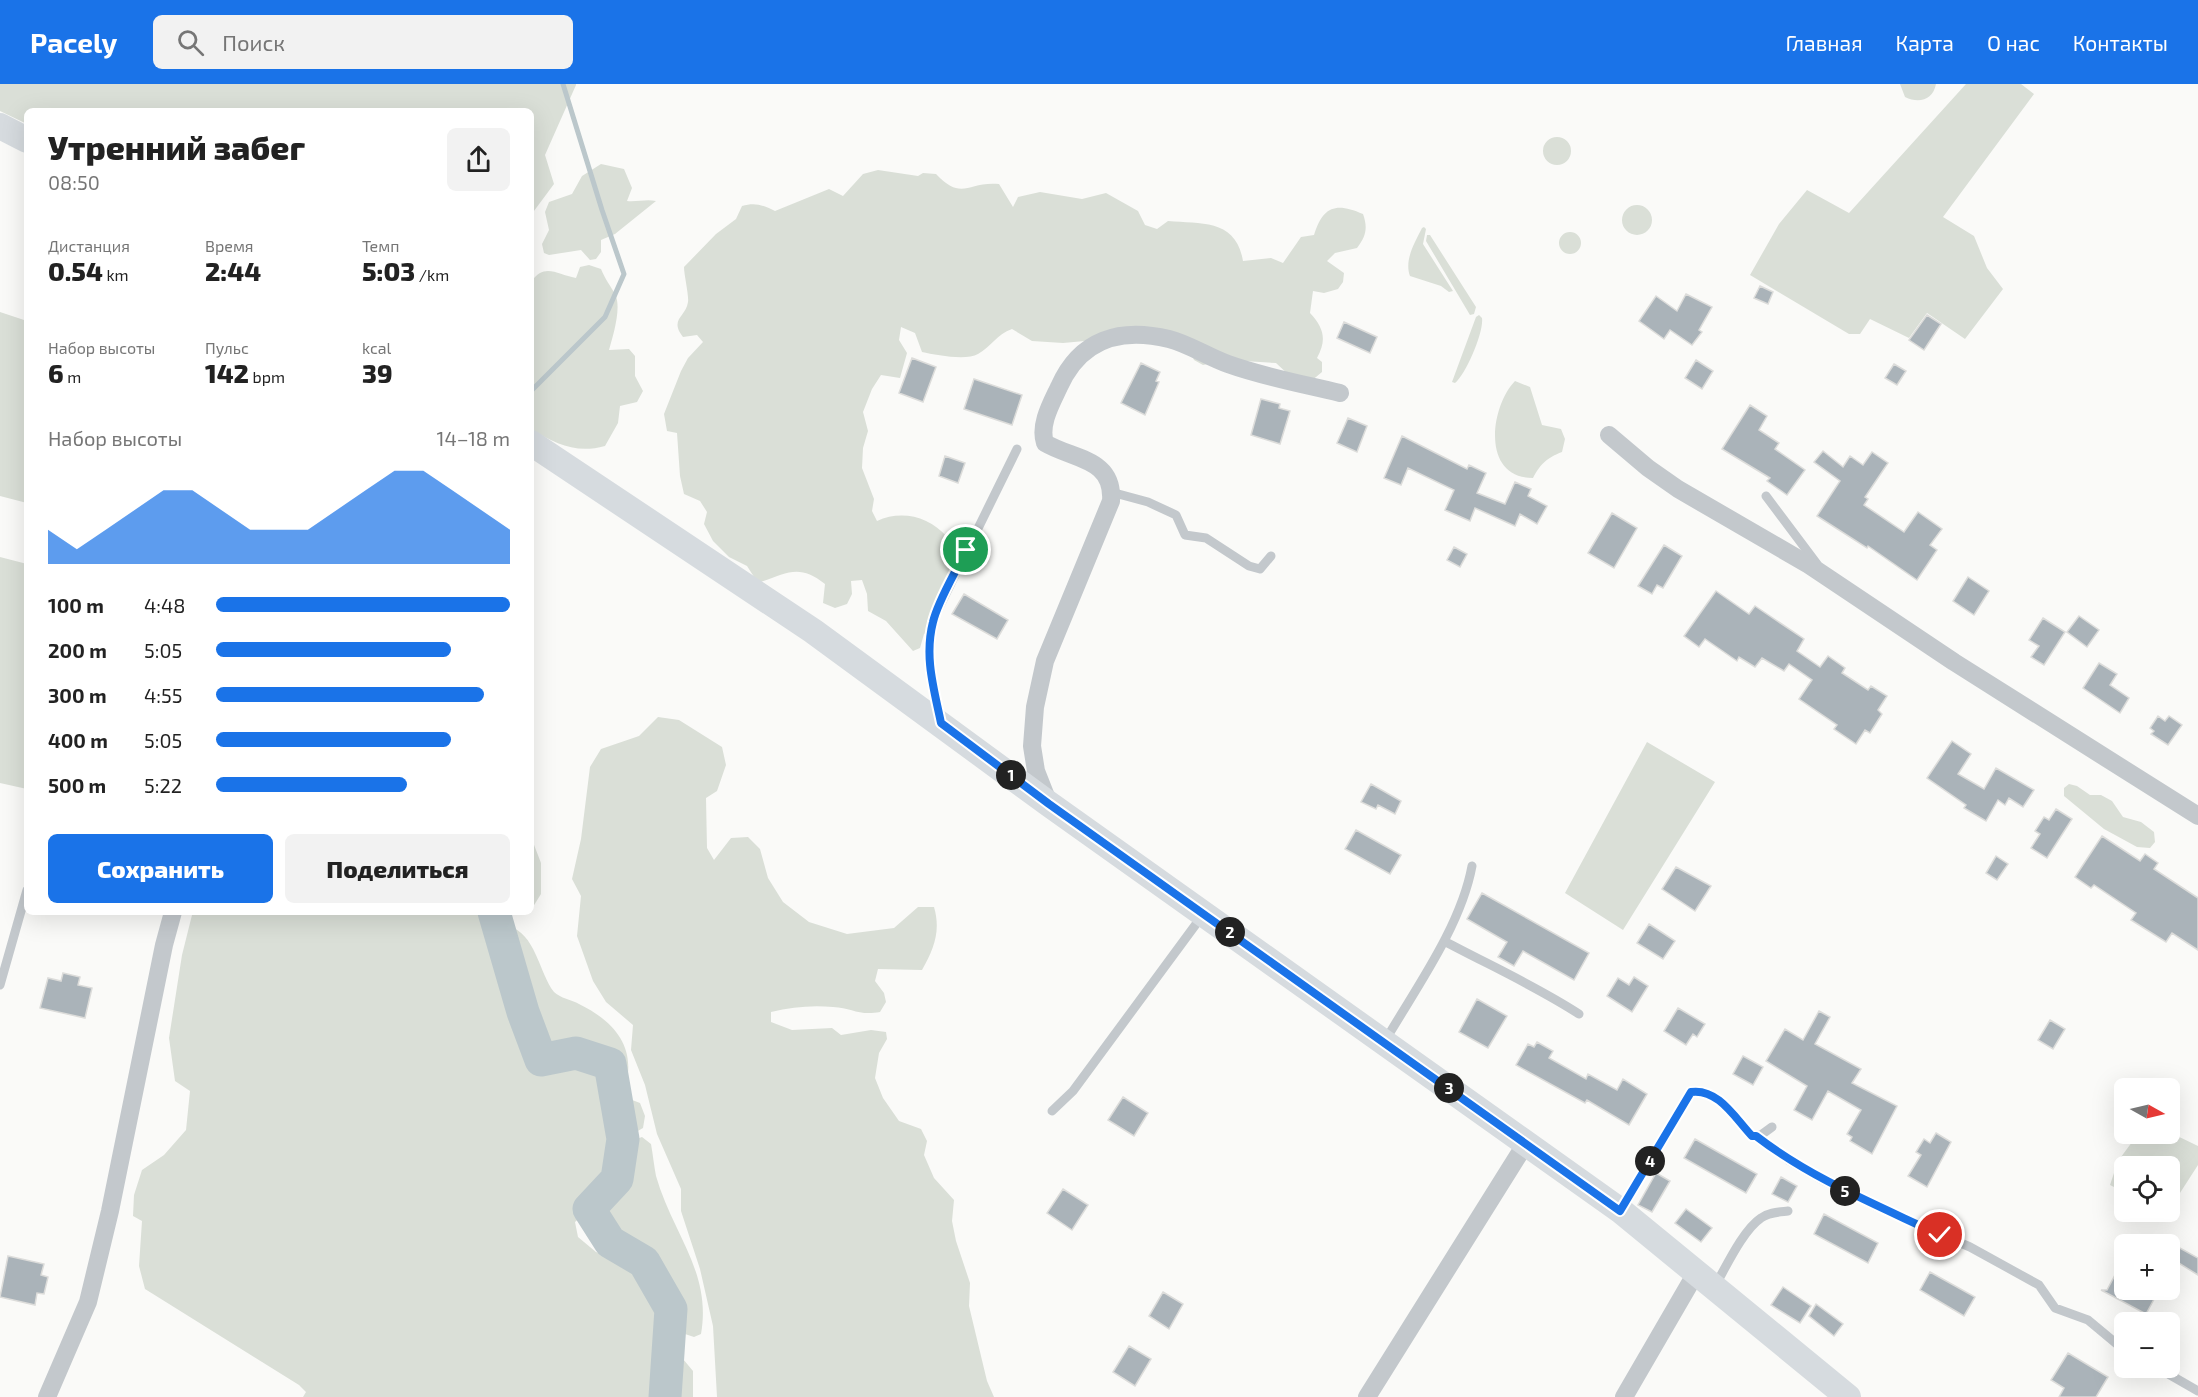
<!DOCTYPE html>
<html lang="ru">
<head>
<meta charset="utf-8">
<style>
  body { margin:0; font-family:"Exo 2",sans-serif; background:#f2f2f2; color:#222; height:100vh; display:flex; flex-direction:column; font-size:22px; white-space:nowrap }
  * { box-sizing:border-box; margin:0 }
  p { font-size:20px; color:#767676 }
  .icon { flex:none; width:33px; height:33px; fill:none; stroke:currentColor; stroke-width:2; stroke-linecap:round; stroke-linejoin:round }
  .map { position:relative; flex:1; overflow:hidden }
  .panel { position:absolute; left:24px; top:24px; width:510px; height:807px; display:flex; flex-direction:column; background:#fff; border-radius:9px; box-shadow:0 6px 24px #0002 }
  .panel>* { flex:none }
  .needle { width:39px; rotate:98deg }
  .tools { position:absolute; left:2114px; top:994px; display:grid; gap:12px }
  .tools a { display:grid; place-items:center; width:66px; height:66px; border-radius:9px; background:#fff; box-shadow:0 6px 24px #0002; font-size:30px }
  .pin { position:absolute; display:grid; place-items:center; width:51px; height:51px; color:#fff; margin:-26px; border:3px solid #fff; border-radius:50%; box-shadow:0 2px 6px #0007 }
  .km { position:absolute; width:30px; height:30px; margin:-15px; border-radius:50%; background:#222; color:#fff; font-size:16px; line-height:30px; text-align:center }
  .round { display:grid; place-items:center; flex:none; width:63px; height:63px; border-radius:9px; background:#f2f2f2 }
  .head { display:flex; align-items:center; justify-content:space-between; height:102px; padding:0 24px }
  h1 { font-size:33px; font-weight:800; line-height:45px }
  .figures { display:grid; grid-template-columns:repeat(3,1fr); gap:9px; height:102px; padding:6px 24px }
  .figures div { display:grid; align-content:center }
  .figures b { font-size:26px; font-weight:800 }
  .figures small { font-size:16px; font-weight:400 }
  .figures p { font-size:16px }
  .chart { height:168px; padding:12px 24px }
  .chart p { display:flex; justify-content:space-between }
  .chart svg { width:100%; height:108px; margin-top:6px; fill:#1a73e8; opacity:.7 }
  .action { display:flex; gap:12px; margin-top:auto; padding:12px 24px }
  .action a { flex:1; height:69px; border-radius:9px; background:#1a73e8; color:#fff; font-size:24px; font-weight:800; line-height:69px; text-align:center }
  .action a+a { background:#f2f2f2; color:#222 }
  ul { padding:0 24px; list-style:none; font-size:20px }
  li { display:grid; grid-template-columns:96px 72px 1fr; align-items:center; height:45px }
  li i { height:15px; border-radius:8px; background:#1a73e8 }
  header { display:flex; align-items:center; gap:36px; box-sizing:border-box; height:84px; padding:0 30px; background:#1a73e8; color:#fff }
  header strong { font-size:28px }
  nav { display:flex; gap:33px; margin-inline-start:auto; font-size:21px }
  .search { width:420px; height:54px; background:#f2f2f2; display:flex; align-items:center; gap:15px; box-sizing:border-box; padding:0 21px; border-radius:9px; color:#767676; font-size:22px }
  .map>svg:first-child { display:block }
  .green { fill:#dadfd7; fill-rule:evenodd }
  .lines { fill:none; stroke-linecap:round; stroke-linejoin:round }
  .stream { stroke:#bbc7cb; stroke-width:5 }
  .river { stroke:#bbc7cb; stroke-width:33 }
  .building { fill:#aab3b9; stroke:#dcdcda; stroke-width:1.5 }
  .lane { stroke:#c3c8cc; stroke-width:9 }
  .street { stroke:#c3c8cc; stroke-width:18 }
  .secondary { stroke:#d6dbdf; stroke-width:26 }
  .route-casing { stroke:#fff; stroke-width:12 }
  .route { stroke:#1a73e8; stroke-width:8 }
</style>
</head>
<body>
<header>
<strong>Pacely</strong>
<div class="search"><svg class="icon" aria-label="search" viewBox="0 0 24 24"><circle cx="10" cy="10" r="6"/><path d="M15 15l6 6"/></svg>Поиск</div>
<nav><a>Главная</a><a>Карта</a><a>О нас</a><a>Контакты</a></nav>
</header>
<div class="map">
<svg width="2198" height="1313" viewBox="0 0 2198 1313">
  <rect width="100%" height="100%" fill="#fafaf8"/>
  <path class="green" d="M0 0H576V1L545 71 554 100 531 131V27H27V40L0 27Z
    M1900 0H1936C1933 16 1919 20 1905 13Z
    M1966 0H2021L2034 10 1943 133 1974 152 1987 184 2003 205 1965 255 1927 229 1909 254 1870 235 1860 250H1849L1750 191 1779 140 1807 106 1849 129Z
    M1543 67a14 14 0 1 1 28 0a14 14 0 1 1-28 0Z
    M601 80 624 85 632 104 627 117C637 118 646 115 656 117L615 150 601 156V168L596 175 590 176 581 166 549 171 544 169 542 160 549 146 545 128 549 118 572 110 582 92Z
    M878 86 918 92 923 89 936 90C963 118 967 97 999 100L1013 123 1018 113 1040 108 1082 115 1106 109 1138 127 1145 141 1157 145 1168 137C1202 140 1236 135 1243 177L1271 174 1283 179 1301 153 1314 151C1323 122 1336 118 1363 130 1368 144 1366 152 1357 164L1335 169 1327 177 1344 189 1343 198 1338 205 1324 209 1313 207 1310 229C1324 244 1327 256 1317 274L1322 278V288L1310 298 1291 293 1276 279 1228 276 1203 281 1194 276 1189 265 1161 250 1063 259 1032 257 1012 245C997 250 991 263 978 270 966 277 936 271 922 268L915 249 901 243 899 256 907 269 900 294 881 291 872 305 863 328 868 347 863 364 862 384 874 415 872 427 877 437C901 426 929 432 947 453 952 458 954 469 956 475L947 499 935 520V544L924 550 920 564 913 567 886 537 868 527 867 510 862 496 851 497 852 510 847 520 835 524 823 519 825 500C799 479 787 489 758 499L747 482 729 473 713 457 704 440 707 428 700 417 684 410 680 392 677 349 667 347 664 330 681 287 688 274 703 258 697 251 683 253C669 235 686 233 688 218 689 211 684 191 684 183L716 150 736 135 742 122C755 118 763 121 775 127L829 105 843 112 863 90Z
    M1622 136a15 15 0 1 1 30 0a15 15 0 1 1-30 0Z
    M1424 143 1426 145 1423 160 1453 207 1449 208 1441 202 1410 192C1404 176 1415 158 1422 144Z
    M1559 159a11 11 0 1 1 22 0a11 11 0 1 1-22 0Z
    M1427 151H1430L1476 223 1474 230 1470 231 1426 157Z
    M589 181 601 185C605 195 610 201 615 210 622 223 613 252 609 266L629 265 635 272V292L643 307 637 318 620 322 618 339 605 362C576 370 556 360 531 345V198C545 178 557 191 576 194L580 183Z
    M0 228 27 237V419L0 412Z
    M1479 231 1482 234C1484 248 1466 290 1455 299L1452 298 1476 233Z
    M1515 297 1530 303 1542 341 1561 345 1565 355 1562 368C1547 374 1541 379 1533 394 1481 394 1490 323 1515 297Z
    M0 473 27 480V705L0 699Z
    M658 633 679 636 722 663 726 681 717 707 706 714 707 764 714 776 731 754 748 753 760 765 768 794 783 818 809 838 847 850 894 844 918 823H934C941 847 934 865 922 886L878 885 875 897 884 909 886 918 880 928C859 932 852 924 833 923 812 921 792 923 771 928V938L792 946 832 944 841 951 871 946 886 948 887 955 879 969 875 994 883 1014 899 1037 921 1045 927 1057 924 1071 934 1094 954 1116 952 1137 956 1157 970 1199 969 1222 987 1297 994 1313H717L713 1242 700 1185 681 1127V1105L657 1050 645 1001 631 966 633 941 606 918 593 897 577 852 581 812 572 795 581 755 590 683 601 665 639 652Z
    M1647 658 1715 698 1623 846 1565 809Z
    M2069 700 2077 702 2090 711H2101L2112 717 2123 733 2141 738 2154 748 2155 758 2150 764 2137 763 2104 745 2064 712V704Z
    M531 753 541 779V810L531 826Z
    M195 828H503L502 841C535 843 538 887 554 908 560 914 572 916 579 920 612 936 636 961 626 1000L620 999 627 1014 640 1019 645 1032 643 1044 636 1048 631 1046V1057L642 1053 651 1060C653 1071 654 1082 656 1092 672 1149 712 1188 701 1250L694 1253 679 1248 678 1269 693 1287V1313H303L306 1308 299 1301 145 1205 139 1182 142 1137 133 1132 134 1111 142 1086 164 1071 186 1046 190 1007 175 997 169 954 182 871 192 831ZM592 1123 583 1142 587 1152 622 1177 596 1168 578 1153 575 1138Z
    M2169 1048 2198 1062V1081L2169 1126V1083H2124V1108L2110 1101 2118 1077 2138 1050H2169Z"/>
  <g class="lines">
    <path class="stream" d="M531 307 605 233 624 190 602 126 563 0"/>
    <path class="river" d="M494 828 523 928 541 976 576 969 610 980 623 1055 617 1095 589 1125 610 1158 644 1178 671 1225 665 1313"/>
  </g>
  <path class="building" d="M1760 202 1773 208 1768 220 1754 214Z
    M1686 210 1712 223 1699 246 1702 248 1692 261 1670 246 1664 255 1639 237 1656 212 1677 227Z
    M1927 231 1941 240 1924 266 1909 256Z
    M1344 238 1377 253 1370 269 1337 254Z
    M912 274 936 283 923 318 899 309Z
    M1696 276 1713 287 1702 305 1685 294Z
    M1141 279 1160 288 1156 297 1159 298 1145 331 1121 319Z
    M1894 280 1906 287 1897 301 1885 294Z
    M974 295 1022 311 1012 341 964 325Z
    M1261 315 1280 320 1279 324 1290 327 1280 360 1251 351Z
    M1750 321 1767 332 1759 346 1779 359 1775 365 1805 386 1787 411 1767 397 1770 394 1722 365Z
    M1348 334 1367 342 1357 368 1337 359Z
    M1402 352 1467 385 1469 381 1486 389 1477 409 1505 420 1515 398 1531 405 1528 412 1547 422 1537 440 1520 430 1515 442 1475 424 1470 437 1445 426 1454 406 1408 384 1401 401 1384 394Z
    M1823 367 1843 383 1850 372 1863 381 1872 368 1888 379 1865 413 1868 415 1864 421 1904 448 1918 428 1942 445 1930 461 1937 466 1917 496 1868 462 1867 464 1817 432 1840 397 1814 378Z
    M945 372 965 379 958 399 939 392Z
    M1612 429 1637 444 1614 484 1588 469Z
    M1664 461 1682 472 1663 504 1657 501 1652 510 1638 502Z
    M1454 463 1467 470 1460 483 1447 476Z
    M1968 493 1989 507 1974 531 1953 517Z
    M1716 507 1749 530 1755 522 1804 555 1797 567 1820 583 1828 572 1845 584 1842 589 1868 606 1871 602 1887 612 1878 626 1882 630 1870 649 1865 646 1856 660 1834 645 1837 641 1799 615 1812 596 1789 580 1784 587 1762 574 1755 583 1739 573 1737 577 1705 555 1699 563 1684 552Z
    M964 510 1008 536 997 555 952 530Z
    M2079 532 2099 546 2087 563 2067 548Z
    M2043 534 2065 548 2044 581 2031 573 2039 562 2029 556Z
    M2099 579 2117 590 2110 601 2129 614 2120 629 2083 604Z
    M2158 632 2165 637 2169 632 2182 641 2168 661 2151 650 2154 647 2150 644Z
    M1952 657 1971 670 1958 690 1984 705 1996 684 2034 706 2023 723 2009 714 2005 721 1998 716 1986 737 1964 724 1966 721 1927 694Z
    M1371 700 1401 717 1395 730 1378 721 1376 725 1361 718Z
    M2056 725 2072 735 2047 774 2031 764 2040 750 2035 747 2044 733 2049 736Z
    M1356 746 1401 771 1390 790 1345 765Z
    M2102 752 2140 777 2145 770 2158 779 2154 785 2198 814V866L2172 849 2166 858 2131 836 2136 829 2094 801 2091 804 2075 793Z
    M1996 772 2008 780 1997 796 1986 789Z
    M1676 783 1711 802 1695 827 1662 805Z
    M1482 809 1589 869 1574 896 1523 867 1514 882 1498 873 1507 858 1467 835Z
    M1649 840 1675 857 1663 875 1637 859Z
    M63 889 80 893 78 901 92 904 85 934 40 924 48 894 61 897Z
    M1634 893 1648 902 1632 928 1607 912 1618 894 1629 901Z
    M1477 915 1507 932 1488 964 1459 948Z
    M1678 924 1705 940 1697 953 1693 950 1686 961 1664 947Z
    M1819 927 1830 933 1815 960 1861 985 1852 999 1897 1022 1872 1070 1850 1057 1852 1053 1847 1050 1861 1026 1828 1007 1812 1036 1794 1026 1807 1002 1766 977 1785 945 1803 956Z
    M2050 936 2065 945 2053 965 2038 956Z
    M1537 958 1553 967 1549 974 1586 995 1588 990 1617 1006 1623 995 1647 1010 1629 1041 1587 1016 1585 1019 1516 981 1528 960 1534 963Z
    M1743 972 1763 983 1753 1001 1733 990Z
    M1123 1013 1148 1029 1134 1052 1108 1036Z
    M1936 1049 1951 1058 1927 1103 1908 1092 1921 1071 1916 1068 1924 1055 1930 1059Z
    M1695 1055 1757 1090 1746 1109 1684 1074Z
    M1656 1089 1670 1097 1652 1128 1638 1121Z
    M1781 1093 1797 1102 1788 1118 1772 1110Z
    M1063 1105 1088 1121 1072 1146 1047 1129Z
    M1686 1125 1712 1144 1701 1158 1675 1139Z
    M1824 1130 1878 1159 1868 1179 1814 1150Z
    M2169 1158 2198 1174V1191L2169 1173Z
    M8 1172 44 1180 41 1191 48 1193 44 1210 37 1209 35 1221 0 1213Z
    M2124 1174V1206H2159L2146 1230 2101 1206H2107Z
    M1930 1188 1975 1213 1964 1232 1920 1206Z
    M1783 1203 1811 1222 1800 1239 1771 1221Z
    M1163 1208 1183 1220 1169 1245 1149 1232Z
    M1816 1220 1843 1240 1834 1252 1809 1232Z
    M1129 1262 1151 1275 1135 1302 1113 1288Z
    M2068 1269 2108 1293 2096 1313H2059L2064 1304 2051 1296Z"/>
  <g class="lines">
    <path class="lane" d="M1111 408 1148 418 1176 431 1185 451 1206 454 1249 482 1260 485 1271 472
      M1766 412 1817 480
      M939 633C932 597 927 572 933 536L1017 365
      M1444 857C1489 881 1536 902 1579 930
      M0 901 27 806
      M1385 957C1416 904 1461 842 1472 782
      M1052 1027 1073 1007 1202 832
      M1756 1052 1788 1076 1826 1098 1875 1122 1970 1163 2039 1201 2055 1224 2088 1236 2124 1266
      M1622 1125 1691 1008C1718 1004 1735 1034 1752 1052L1761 1051 1772 1043
      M1715 1202C1726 1183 1743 1146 1761 1134 1769 1128 1779 1128 1788 1127
      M2158 1284 2198 1307"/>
    <path class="street" d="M1609 351 1648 384 1678 405 1809 481 1954 578 2198 732
      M1049 720 1036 687 1032 662 1035 623 1045 577 1111 417C1114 374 1074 376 1045 359 1039 341 1051 320 1059 303 1080 255 1120 243 1169 255 1189 260 1208 273 1228 280 1264 293 1303 300 1340 309
      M47 1313 88 1218 110 1127 164 861 173 828
      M1367 1313 1526 1059
      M1624 1313 1696 1189"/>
    <path class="secondary" d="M0 42 27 56
      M531 359 813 547 1049 720 1621 1127 1848 1313"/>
  </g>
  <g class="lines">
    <defs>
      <path id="route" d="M966 466C956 488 938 516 933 538 924 573 934 605 941 639L1049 720 1620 1127 1691 1008C1718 1004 1735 1034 1752 1052H1756C1812 1095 1877 1121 1940 1151"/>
    </defs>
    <use href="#route" class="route-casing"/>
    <use href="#route" class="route"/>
  </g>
</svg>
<div class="tools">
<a><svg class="needle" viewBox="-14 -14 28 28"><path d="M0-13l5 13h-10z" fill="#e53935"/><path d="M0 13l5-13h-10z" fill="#767676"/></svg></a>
<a><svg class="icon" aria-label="locate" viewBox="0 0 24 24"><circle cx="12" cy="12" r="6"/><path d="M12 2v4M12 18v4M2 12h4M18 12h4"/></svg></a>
<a>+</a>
<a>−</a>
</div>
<div class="pin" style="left:966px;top:466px;background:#1e9e55"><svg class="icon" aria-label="arrive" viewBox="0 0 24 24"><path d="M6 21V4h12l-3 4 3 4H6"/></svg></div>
<div class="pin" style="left:1940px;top:1151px;background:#d93025"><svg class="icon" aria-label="check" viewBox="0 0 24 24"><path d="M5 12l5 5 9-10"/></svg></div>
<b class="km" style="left:1011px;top:691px">1</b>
<b class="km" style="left:1230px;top:848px">2</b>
<b class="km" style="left:1449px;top:1004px">3</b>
<b class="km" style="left:1650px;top:1077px">4</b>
<b class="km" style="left:1845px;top:1107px">5</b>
<section class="panel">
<div class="head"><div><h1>Утренний забег</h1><p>08:50</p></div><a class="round"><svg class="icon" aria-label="share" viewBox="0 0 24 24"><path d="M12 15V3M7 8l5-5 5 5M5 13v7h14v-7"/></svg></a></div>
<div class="figures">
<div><p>Дистанция</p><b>0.54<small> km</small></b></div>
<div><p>Время</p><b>2:44</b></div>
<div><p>Темп</p><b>5:03<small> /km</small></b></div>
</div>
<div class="figures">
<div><p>Набор высоты</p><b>6<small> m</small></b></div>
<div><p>Пульс</p><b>142<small> bpm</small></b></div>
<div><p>kcal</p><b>39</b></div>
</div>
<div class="chart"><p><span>Набор высоты</span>14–18 m</p>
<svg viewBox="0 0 160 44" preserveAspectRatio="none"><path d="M0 44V30L10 38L20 30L30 22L40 14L50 14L60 22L70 30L80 30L90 30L100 22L110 14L120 6L130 6L140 14L150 22L160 30V44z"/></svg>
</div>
<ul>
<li><b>100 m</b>4:48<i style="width:100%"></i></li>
<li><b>200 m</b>5:05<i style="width:80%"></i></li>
<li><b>300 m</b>4:55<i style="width:91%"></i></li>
<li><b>400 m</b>5:05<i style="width:80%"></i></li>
<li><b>500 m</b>5:22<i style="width:65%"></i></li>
</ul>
<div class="action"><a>Сохранить</a><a>Поделиться</a></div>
</section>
</div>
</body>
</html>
